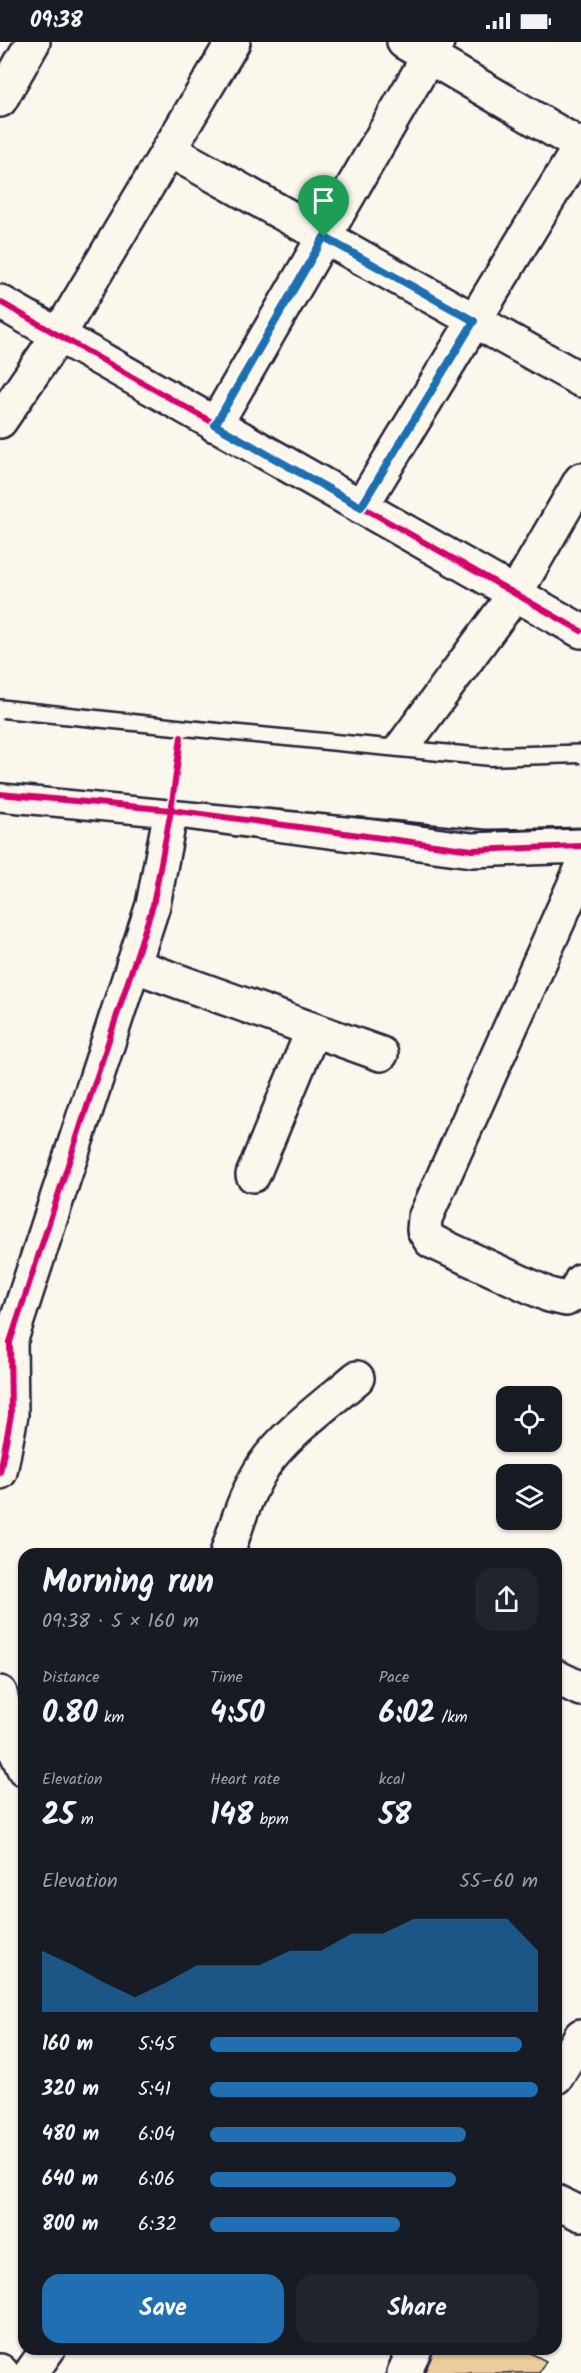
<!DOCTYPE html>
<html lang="en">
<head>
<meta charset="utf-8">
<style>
  body { margin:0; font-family:Kalam,sans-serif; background:#20242c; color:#f1f3f6; height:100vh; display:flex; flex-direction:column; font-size:22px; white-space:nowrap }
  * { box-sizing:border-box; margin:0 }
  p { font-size:20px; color:#9ea1a6 }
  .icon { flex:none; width:33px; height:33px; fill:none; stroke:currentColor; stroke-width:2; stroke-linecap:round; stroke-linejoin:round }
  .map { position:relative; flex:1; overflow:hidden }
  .drawer { position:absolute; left:18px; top:1506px; width:544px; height:807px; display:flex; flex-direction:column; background:#171b24; border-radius:18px; box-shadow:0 2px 4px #0004 }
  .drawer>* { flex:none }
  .controls { position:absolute; left:496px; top:1344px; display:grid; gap:12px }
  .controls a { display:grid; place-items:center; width:66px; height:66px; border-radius:12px; background:#171b24; box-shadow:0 2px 4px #0004; font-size:30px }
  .pin { position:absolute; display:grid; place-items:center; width:51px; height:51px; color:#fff; margin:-62px -26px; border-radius:50% 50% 50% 0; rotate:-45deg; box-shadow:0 0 6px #0007 }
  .pin .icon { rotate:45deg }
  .round { display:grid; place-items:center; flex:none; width:63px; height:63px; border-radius:18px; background:#20242c }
  .headline { display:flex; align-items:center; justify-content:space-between; height:102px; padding:0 24px }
  h1 { font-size:33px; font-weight:800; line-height:45px }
  .metrics { display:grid; grid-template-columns:repeat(3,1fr); gap:9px; height:102px; padding:6px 24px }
  .metrics div { display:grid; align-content:center }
  .metrics b { font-size:30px; font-weight:800 }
  .metrics small { font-size:16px; font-weight:400 }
  .metrics p { font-size:16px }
  .chart { height:168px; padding:12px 24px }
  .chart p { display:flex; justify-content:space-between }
  .chart svg { width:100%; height:108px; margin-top:6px; fill:#1f6fb2; opacity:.7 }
  .cta { display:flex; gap:12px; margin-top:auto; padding:12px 24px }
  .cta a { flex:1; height:69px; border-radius:18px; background:#1f6fb2; color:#fff; font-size:24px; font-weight:800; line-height:69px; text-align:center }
  .cta a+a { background:#20242c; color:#f1f3f6 }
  ul { padding:0 24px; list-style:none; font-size:20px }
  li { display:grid; grid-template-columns:96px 72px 1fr; align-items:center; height:45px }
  li i { height:15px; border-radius:8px; background:#1f6fb2 }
  .status { display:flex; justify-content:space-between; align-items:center; height:42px; padding:0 30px; background:#171b24; direction:ltr }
  .status svg { height:16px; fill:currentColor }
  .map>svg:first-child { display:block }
  .building { fill:#eacc9d; stroke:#22223b; stroke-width:1.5 }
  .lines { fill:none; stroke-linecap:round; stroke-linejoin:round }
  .minor-casing { stroke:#22223b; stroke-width:38 }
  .minor { stroke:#fbf7ec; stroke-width:33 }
  .tertiary-bridge-casing { stroke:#22223b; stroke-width:38; stroke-linecap:butt }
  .tertiary-bridge { stroke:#fbf7ec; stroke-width:33 }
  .cycleway-casing { stroke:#fbf7ec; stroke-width:10 }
  .cycleway { stroke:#d6006c; stroke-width:6 }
  .route-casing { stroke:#fff; stroke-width:12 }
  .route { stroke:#1f6fb2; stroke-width:8 }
</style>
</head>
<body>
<div class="status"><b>09:38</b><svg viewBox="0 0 49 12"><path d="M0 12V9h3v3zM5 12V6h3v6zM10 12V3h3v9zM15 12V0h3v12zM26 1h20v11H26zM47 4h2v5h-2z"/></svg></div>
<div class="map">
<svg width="581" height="2331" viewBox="0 0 581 2331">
  <rect width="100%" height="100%" fill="#fbf7ec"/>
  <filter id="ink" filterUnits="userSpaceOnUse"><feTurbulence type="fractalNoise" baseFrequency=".0167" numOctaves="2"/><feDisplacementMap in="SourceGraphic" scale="12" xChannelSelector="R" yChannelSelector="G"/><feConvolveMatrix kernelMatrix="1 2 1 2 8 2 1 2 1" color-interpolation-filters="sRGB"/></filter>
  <g filter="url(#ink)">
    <path class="building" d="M427 2307H523L546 2319 539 2331H414Z"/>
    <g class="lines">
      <defs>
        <path id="minor" d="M404 0 581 104
          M0 58 33 0
          M169 108 581 338
          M0 260 581 589
          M0 379 58 294 233 0
          M215 383 437 0
          M361 465 581 103
          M0 675 181 695 478 723 581 720
          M395 715 515 552 581 438
          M0 752 171 768 472 808 581 804
          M581 828 425 1176 424 1188 431 1199 549 1253 566 1257 576 1250 581 1239
          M133 923 381 1012
          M253 1133 313 988
          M0 1430 11 1373 10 1300 153 863 171 768 178 712
          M227 1512C237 1481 246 1451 264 1423 285 1392 328 1361 357 1336
          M556 1635 581 1647
          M0 1651 14 1705 24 1727
          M556 2035 581 1994
          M556 2160 581 2172
          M0 2329 2 2331
          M31 2331 48 2307
          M404 2331 415 2307"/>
      </defs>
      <use href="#minor" class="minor-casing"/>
      <use href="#minor" class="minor"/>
      <defs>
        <path id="tertiary-bridge" d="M0 694 489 742 581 739
          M0 723 488 770 581 768"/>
      </defs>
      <use href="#tertiary-bridge" class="tertiary-bridge-casing"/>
      <use href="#tertiary-bridge" class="tertiary-bridge"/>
      <defs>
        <path id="cycleway" d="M0 260 581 589
          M0 752 171 768 472 808 581 804
          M0 1430 11 1373 10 1300 153 863 171 768 181 695"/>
      </defs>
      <use href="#cycleway" class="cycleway-casing"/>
      <use href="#cycleway" class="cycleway"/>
    </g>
  </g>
  <g class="lines" filter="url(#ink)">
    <defs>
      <path id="route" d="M324 195 474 279 361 465 215 383Z"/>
    </defs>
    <use href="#route" class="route-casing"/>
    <use href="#route" class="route"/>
  </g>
</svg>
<div class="controls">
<a><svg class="icon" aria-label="locate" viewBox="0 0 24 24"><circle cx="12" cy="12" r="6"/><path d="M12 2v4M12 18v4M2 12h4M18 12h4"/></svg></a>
<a><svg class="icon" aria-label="layers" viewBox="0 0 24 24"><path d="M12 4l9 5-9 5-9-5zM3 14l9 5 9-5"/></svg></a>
</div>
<div class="pin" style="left:324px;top:195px;background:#1e9e55"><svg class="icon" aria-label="arrive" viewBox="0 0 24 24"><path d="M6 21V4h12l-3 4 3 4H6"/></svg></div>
<section class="drawer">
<div class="headline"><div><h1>Morning run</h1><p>09:38 · 5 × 160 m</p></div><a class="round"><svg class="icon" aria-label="share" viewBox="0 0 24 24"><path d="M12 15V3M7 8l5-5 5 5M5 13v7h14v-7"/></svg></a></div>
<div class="metrics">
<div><p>Distance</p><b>0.80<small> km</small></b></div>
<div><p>Time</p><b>4:50</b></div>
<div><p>Pace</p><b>6:02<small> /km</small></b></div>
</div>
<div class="metrics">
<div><p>Elevation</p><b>25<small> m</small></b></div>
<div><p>Heart rate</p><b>148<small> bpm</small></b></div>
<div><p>kcal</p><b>58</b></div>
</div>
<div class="chart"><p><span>Elevation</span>55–60 m</p>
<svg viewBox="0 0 160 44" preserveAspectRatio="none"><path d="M0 44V19L10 25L20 32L30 38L40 32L50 25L60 25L70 25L80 19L90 19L100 12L110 12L120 6L130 6L140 6L150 6L160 19V44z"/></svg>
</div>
<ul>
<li><b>160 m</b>5:45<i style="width:95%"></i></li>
<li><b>320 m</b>5:41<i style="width:100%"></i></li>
<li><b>480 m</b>6:04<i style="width:78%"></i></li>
<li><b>640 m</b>6:06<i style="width:75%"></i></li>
<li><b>800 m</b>6:32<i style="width:58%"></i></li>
</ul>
<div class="cta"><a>Save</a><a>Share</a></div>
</section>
</div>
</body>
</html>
